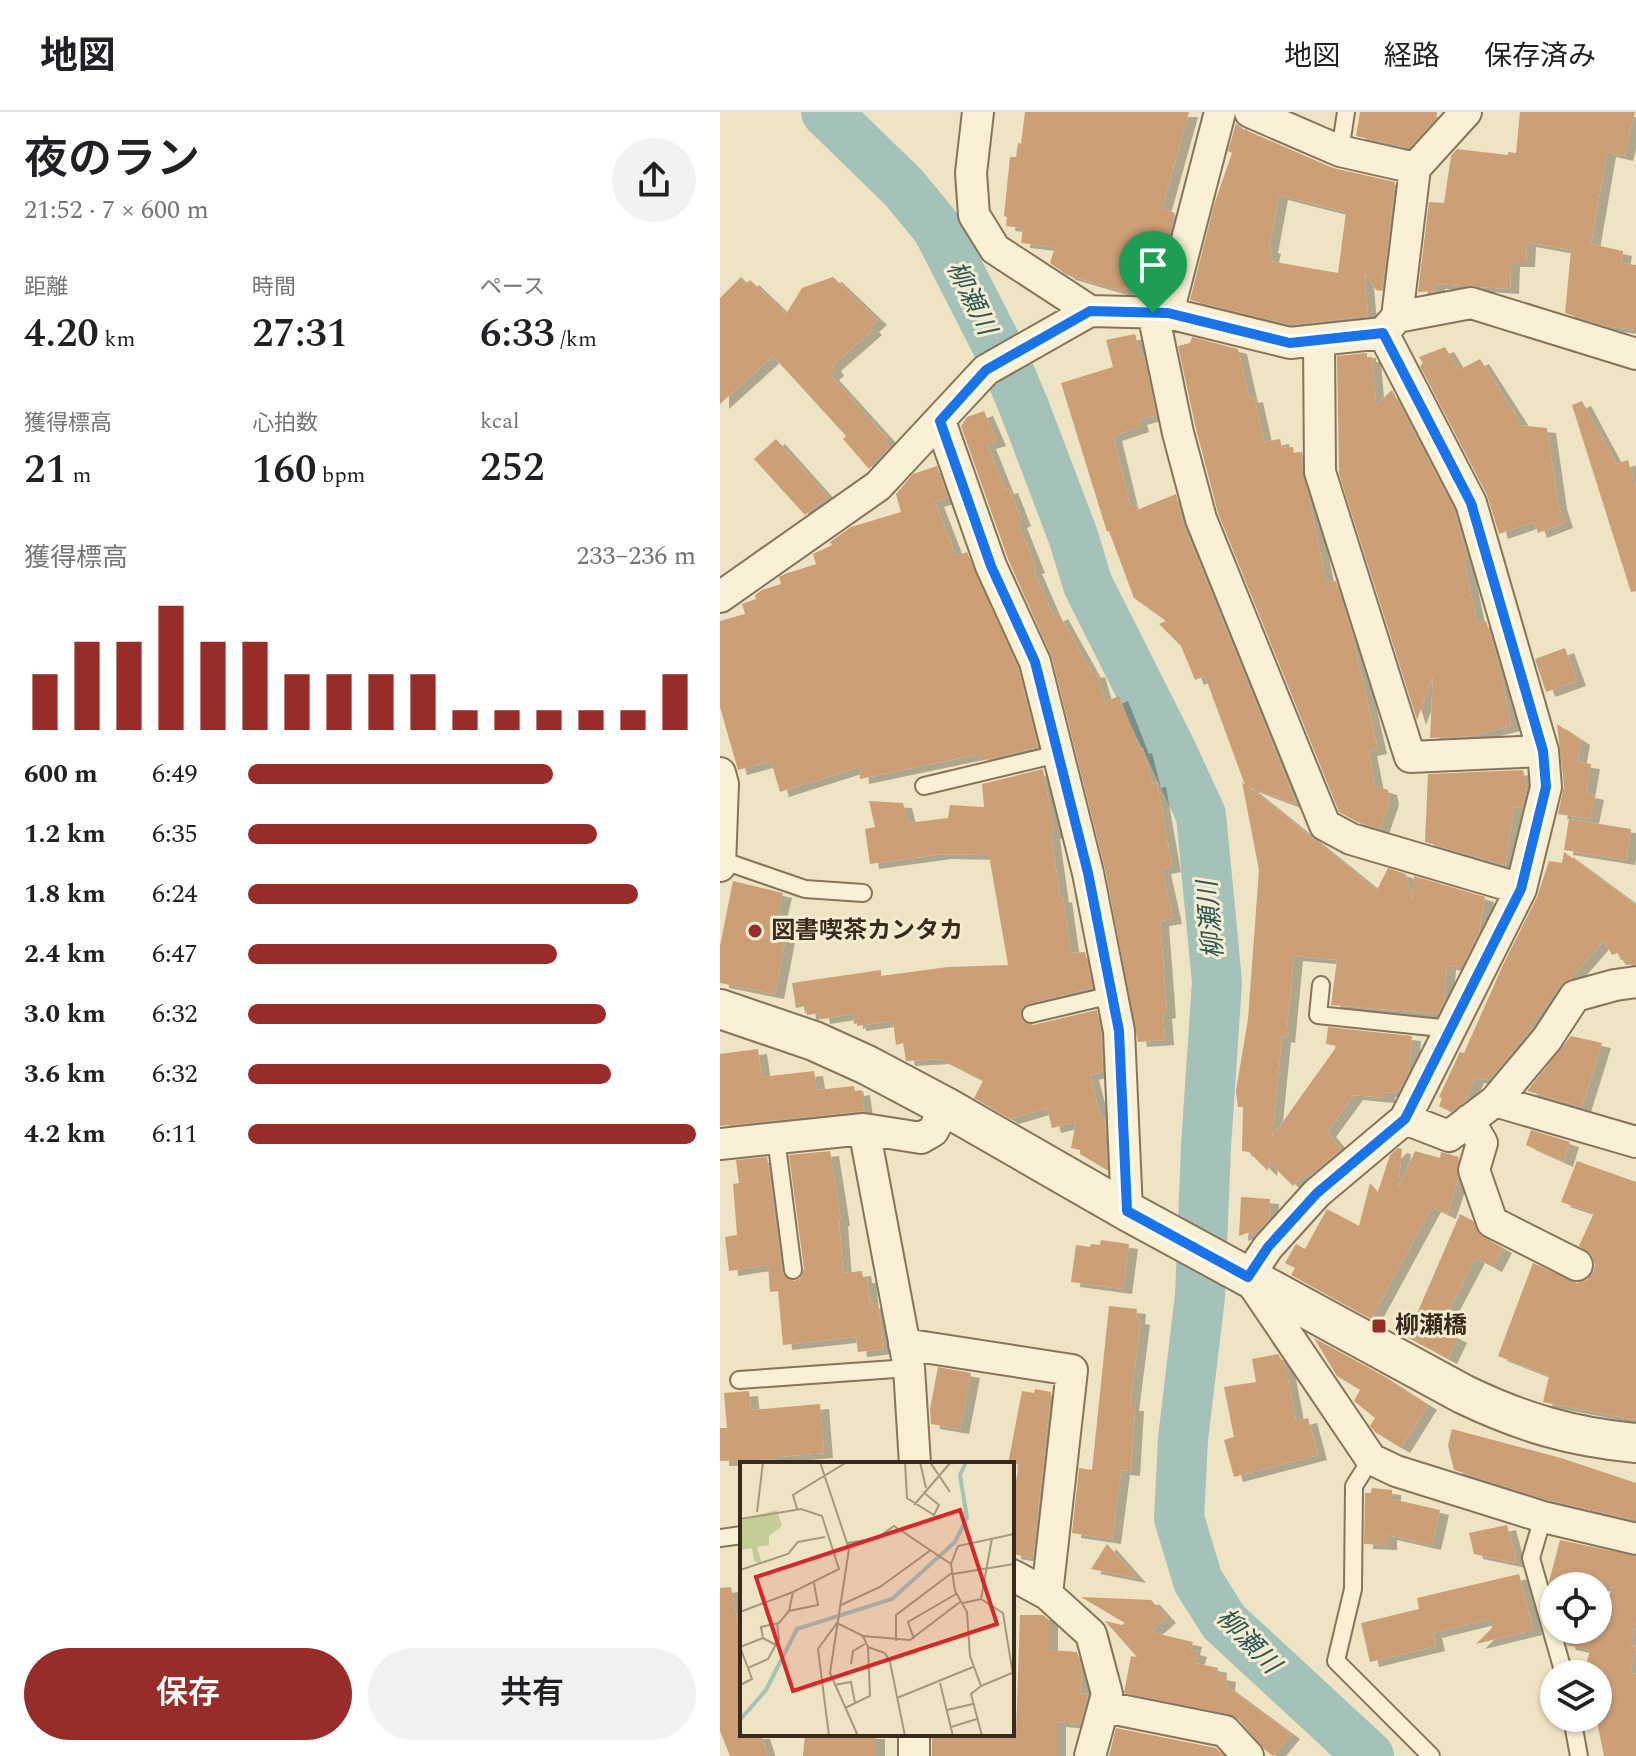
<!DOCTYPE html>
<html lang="ja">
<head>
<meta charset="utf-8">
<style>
  body { margin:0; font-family:Spectral,"Noto Sans JP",serif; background:#f2f2f2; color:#202124; height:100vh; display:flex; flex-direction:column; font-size:30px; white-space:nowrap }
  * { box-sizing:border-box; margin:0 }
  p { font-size:26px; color:#757577 }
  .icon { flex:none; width:44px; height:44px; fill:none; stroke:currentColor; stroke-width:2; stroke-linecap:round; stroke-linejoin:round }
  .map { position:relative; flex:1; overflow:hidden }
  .details { display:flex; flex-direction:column; background:#fff; width:720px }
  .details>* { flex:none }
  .tools { position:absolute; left:820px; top:1460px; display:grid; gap:16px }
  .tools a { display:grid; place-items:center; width:72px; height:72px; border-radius:50%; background:#fff; box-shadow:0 2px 6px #0004; font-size:40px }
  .pin { position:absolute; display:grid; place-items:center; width:68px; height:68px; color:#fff; margin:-82px -34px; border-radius:50% 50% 50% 0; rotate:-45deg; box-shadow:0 0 8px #0007 }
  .pin .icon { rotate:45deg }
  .round { display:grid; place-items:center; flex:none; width:84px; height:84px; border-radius:42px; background:#f2f2f2 }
  .head { display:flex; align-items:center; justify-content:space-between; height:136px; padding:0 24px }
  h1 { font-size:44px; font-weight:600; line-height:60px }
  .metrics { display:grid; grid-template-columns:repeat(3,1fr); gap:12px; height:136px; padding:8px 24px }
  .metrics div { display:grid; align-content:center }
  .metrics b { font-size:40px; font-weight:600 }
  .metrics small { font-size:22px; font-weight:400 }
  .metrics p { font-size:22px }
  .chart { height:224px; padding:16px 24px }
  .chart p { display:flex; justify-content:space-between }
  .chart svg { width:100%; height:144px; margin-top:8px; stroke:#982c28; stroke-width:6 }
  .cta { display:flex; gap:16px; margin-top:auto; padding:16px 24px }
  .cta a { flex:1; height:92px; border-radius:48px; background:#982c28; color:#fff; font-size:32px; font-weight:600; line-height:92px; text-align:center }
  .cta a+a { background:#f2f2f2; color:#202124 }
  ul { padding:0 24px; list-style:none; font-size:26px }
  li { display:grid; grid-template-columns:128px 96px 1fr; align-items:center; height:60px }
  li i { height:20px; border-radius:10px; background:#982c28 }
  header { display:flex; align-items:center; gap:48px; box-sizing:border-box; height:112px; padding:0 40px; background:#fff; border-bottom:2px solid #e0e0e0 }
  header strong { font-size:38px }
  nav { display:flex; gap:44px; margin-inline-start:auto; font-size:28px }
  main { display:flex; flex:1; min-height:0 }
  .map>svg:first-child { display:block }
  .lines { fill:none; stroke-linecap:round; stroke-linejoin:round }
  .river { stroke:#a4c1ba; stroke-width:50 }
  .building { fill:#cd9f77; fill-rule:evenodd; filter:url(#shadow) }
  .service-casing { stroke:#887459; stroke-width:20 }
  .minor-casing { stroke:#887459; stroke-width:34 }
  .tertiary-casing { stroke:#887459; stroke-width:42 }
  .service { stroke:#f9f0d5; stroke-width:16 }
  .minor { stroke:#f9f0d5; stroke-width:30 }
  .tertiary { stroke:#f9f0d5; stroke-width:38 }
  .route-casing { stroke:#fff; stroke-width:16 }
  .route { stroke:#1a73e8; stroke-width:10 }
  .poi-dot { fill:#982c28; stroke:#f6edd1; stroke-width:3 }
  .labels { text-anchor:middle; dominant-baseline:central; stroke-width:6; stroke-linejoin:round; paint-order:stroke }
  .poi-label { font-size:24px; font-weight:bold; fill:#382b1d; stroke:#f6edd1; text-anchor:start }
  .water-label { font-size:26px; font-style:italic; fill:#2c5857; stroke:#f6edd1 }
  .inset-river { fill:none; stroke:#a4c1ba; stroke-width:4 }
  .inset-road { fill:none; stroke:#a59980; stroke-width:2 }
  .view { fill:#d62828; fill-opacity:0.15; stroke:#d62828; stroke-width:4 }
  .inset-edge { fill:none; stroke:#382b1d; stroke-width:4 }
</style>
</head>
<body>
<header>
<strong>地図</strong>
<nav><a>地図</a><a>経路</a><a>保存済み</a></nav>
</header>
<main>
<section class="details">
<div class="head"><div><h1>夜のラン</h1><p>21:52 · 7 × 600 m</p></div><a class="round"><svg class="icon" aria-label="share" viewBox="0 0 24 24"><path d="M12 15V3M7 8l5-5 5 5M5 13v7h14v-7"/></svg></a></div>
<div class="metrics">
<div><p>距離</p><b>4.20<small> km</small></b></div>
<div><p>時間</p><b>27:31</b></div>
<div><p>ペース</p><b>6:33<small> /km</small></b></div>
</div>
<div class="metrics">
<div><p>獲得標高</p><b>21<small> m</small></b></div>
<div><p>心拍数</p><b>160<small> bpm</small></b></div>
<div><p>kcal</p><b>252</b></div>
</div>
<div class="chart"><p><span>獲得標高</span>233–236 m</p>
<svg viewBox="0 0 160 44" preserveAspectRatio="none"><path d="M5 44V27M15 44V17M25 44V17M35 44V6M45 44V17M55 44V17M65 44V27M75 44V27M85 44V27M95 44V27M105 44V38M115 44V38M125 44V38M135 44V38M145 44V38M155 44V27"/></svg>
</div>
<ul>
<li><b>600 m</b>6:49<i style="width:68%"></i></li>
<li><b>1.2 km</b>6:35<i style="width:78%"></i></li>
<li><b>1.8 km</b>6:24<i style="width:87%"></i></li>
<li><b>2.4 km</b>6:47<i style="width:69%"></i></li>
<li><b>3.0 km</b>6:32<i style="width:80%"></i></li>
<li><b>3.6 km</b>6:32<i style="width:81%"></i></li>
<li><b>4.2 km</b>6:11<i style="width:100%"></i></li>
</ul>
<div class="cta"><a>保存</a><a>共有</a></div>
</section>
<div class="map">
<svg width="916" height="1644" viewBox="0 0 916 1644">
  <defs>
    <filter id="shadow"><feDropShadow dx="9" dy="5" stdDeviation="0" flood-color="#0004"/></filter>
  </defs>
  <rect width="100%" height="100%" fill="#eee3c2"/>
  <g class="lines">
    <path class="river" d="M106 0 183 75 217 116 284 247 304 295 353 424 368 473 451 638 481 703 497 870 486 1035 480 1184 463 1327 459 1406 478 1469 504 1510 649 1644"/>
  </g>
  <path class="building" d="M305 0H469L442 97 455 101 434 183 404 176 405 180 347 163 330 151 335 135 301 131 303 116 286 114 287 105 284 104 290 45H296L298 31 301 32Z
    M640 0H717L716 7 690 35H686L636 24Z
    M800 0H915L904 44 887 40 871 132 903 139 901 151 916 153V218L885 214 845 201 851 138 807 130 806 150H791L790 177 716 172V179L698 180 709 90 724 91 731 44 737 37 788 43V40L796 41Z
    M516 11 523 17 613 56 675 70 662 179 656 178 644 160 648 204 571 213 470 188 494 93 512 41 508 39ZM559 83 626 100 618 161 549 149 552 137 549 136Z
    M21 165 27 171 30 168 66 202 82 176 113 165 158 208 150 215 153 218 112 254 115 259 110 263 168 327 165 330 170 335 149 357 123 327 126 324 53 244 0 292V186Z
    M415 222 421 245 424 244 436 303 418 308 420 315 393 324 410 394 416 392 417 398 456 382 464 414 577 693 529 675 657 778 668 756 686 762 692 788 694 764 765 785 759 820 742 855 727 853 724 890 718 902 611 893 617 848 574 844 566 926 562 925 552 1025 617 934 606 932 608 915 692 924 689 959 678 981 666 980V986L634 983 607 1020 621 1037 587 1066 584 1062 573 1074 549 1050 548 1059 529 1040 522 1039 523 995H518L516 979 528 907 539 758 522 670 525 673 485 564 475 568 461 534 439 512 446 509 414 486 389 419 387 420 341 271 393 255 386 228Z
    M472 225 518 237 529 286 534 285 544 330 560 327 562 336 573 335 574 341 580 340 606 470 616 469 632 522 658 637 648 639 655 674 668 678 670 688 660 717 638 710 619 700 498 401 476 317 458 234 470 231Z
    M725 235 739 258 760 247 799 308 798 313 827 316 838 392 844 411 818 421 814 410 779 422 767 383 700 254 703 251 699 245Z
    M647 241V245H652L656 293 672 278 734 398 748 447 744 448 757 511 766 509 778 549 791 614 751 624 710 626 713 564 697 608 619 362 617 244Z
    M862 289 896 352 908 348 916 376V479L911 480 852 293Z
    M264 299 277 329 267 332 285 377 289 376 302 409 298 411 316 456 313 457 334 505 339 502 372 561 376 560 385 590 399 584 420 637 423 636 432 671 437 670 452 755 442 757 453 807 440 809 447 901 443 902 445 928 418 930 385 757 332 546 288 447 241 314 247 305Z
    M56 327 108 385 85 403 34 347Z
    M217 354 228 386 215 390 236 444 247 440 298 556 318 635 260 649 259 642 140 667 139 655 60 680 51 649 18 658 0 595V509L25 502 22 492 36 487 35 483 42 478 61 472 59 465 65 462 96 452 93 442 112 433 110 430 131 415 181 400 176 382 193 362Z
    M845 536 857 569 826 580 815 547Z
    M837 612 861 628 857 650 871 652 866 681 875 683 870 707 838 702 844 674Z
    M323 657 334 721 331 722 340 786 343 785 351 841 365 840 372 876 308 892 301 898 300 904 304 910 313 913 377 898 381 921 383 959 370 963 381 1006 385 1007 387 1058 360 1042V1038L351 1036 356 1010 332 1016 327 996 290 1007 254 986 263 969 220 947 186 949 183 931 176 933 173 909 137 914V911L134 912 133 902 101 907 100 901 87 903 86 894 76 896 72 871 161 858V864L228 855 288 853 269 743 222 742 150 752 145 717 155 715 149 689 183 691 188 711 228 706 230 693 264 695 262 672Z
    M803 658 807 675 802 696 794 695 785 753 705 730 708 662Z
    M849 707 911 717 906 748 844 738Z
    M844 740 916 793V852L906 853 898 841 892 843 884 828 851 866 840 874 811 914 812 916 769 968 755 966 745 989 731 1000 719 994 722 986 719 985 740 940 744 941 783 853 817 785 829 749 842 751Z
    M13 769 63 781 58 802 70 805 55 882 0 871V834Z
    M851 924 882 931 862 995 807 979Z
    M38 937 42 965 94 959 97 978 134 974 135 979 141 978 144 999 0 1014V942Z
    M811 1018 850 1030 844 1050 806 1033Z
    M678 1036 682 1037 678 1076 695 1039 720 1046 721 1040 739 1045 737 1054 738 1068 727 1102 712 1095 651 1207 571 1163 575 1156 565 1151 576 1132 585 1137 607 1097 639 1114 650 1071 658 1080 670 1043Z
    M110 1039 121 1109H119L123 1161 142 1159 143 1166H147L150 1192 158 1191 164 1237 138 1240 136 1225 63 1233 58 1179 50 1180 48 1153 9 1159 5 1125 17 1123 13 1072 19 1071 16 1048 47 1045 62 1159 65 1165 74 1169 80 1166 84 1157 69 1043Z
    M857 1049 916 1070V1308L823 1290 829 1264 778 1244 813 1151 857 1171 867 1168 873 1160 875 1153 872 1144 859 1134 874 1101 841 1090Z
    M521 1085 550 1087 549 1107 533 1125 530 1120 519 1124Z
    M740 1102 753 1109 763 1125 783 1136 773 1155 756 1146 719 1216 738 1226 728 1247 687 1225Z
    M381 1128 409 1132 403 1177 351 1170 356 1133 370 1135 371 1132 380 1133Z
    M389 1194 417 1197 416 1207 421 1208 410 1294H415L411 1359 401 1358 392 1427 352 1421 359 1356 372 1358Z
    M594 1226 660 1262 708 1293 681 1336 655 1320 650 1314 655 1306 634 1289 640 1278 617 1264Z
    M558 1242 565 1252 576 1309 588 1306 598 1343 514 1365 504 1328 514 1325 504 1275 536 1270 532 1247Z
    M218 1255 251 1261 240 1317 211 1312 210 1297Z
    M315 1277 331 1280 313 1446 292 1442 293 1387 299 1352H288L302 1279 314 1281Z
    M29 1279 31 1298 100 1292 104 1341 57 1345V1347L0 1349V1316H7L4 1281Z
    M732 1317 841 1346 916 1371V1408L828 1388 734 1358 728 1333Z
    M652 1376 672 1378V1387L720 1398 712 1433 668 1423V1433L644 1432 645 1381H651Z
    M787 1413 797 1451 754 1442 749 1421Z
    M840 1428 916 1444V1510L910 1533 916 1534 910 1561 916 1562V1644H884L878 1615V1562H864L870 1538 847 1533 843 1518H881L892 1474H830L829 1470Z
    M387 1432 417 1466 371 1457Z
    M799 1462 813 1518 756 1532 772 1516 770 1507 713 1521 716 1534 650 1550 641 1511 699 1497 697 1486Z
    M11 1475 22 1532V1622H41L48 1644H10L0 1619V1476Z
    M361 1485 431 1488 447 1506 431 1520 473 1530 471 1538 478 1540 475 1551 498 1556 497 1563 507 1565 506 1574 571 1622 553 1644 544 1637 518 1607 509 1602 404 1581 411 1544 417 1545 385 1509 402 1513 405 1511Z
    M300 1503H323L329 1508V1538L357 1540 362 1558 360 1581 368 1582 360 1612 337 1610V1644H212V1622H296Z
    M396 1616 496 1636 504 1644H389Z
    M85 1622H156V1644H83Z"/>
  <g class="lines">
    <defs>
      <path id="service" d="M620 39 626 0
        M204 674 338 642
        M1 748 85 777 143 781
        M601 873 598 903 731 917
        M311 902 392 883
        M56 1026 73 1158
        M19 1268 189 1256
        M651 1347 634 1374 633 1477 616 1549 711 1644
        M823 1405 811 1446 844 1562
        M0 1426 22 1423
        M852 1606 859 1644"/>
      <path id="minor" d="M258 0 251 61 254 103 275 137 370 199 448 201 570 231 663 221 677 205 695 56 746 0
        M530 0 620 39 695 56
        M433 201 458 321 481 407 605 713 631 727 801 777
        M448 201 500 0
        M677 205 751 191 916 242
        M663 221 751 391 823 639 826 675 801 777 685 1007 597 1081 548 1135 528 1165 651 1347 676 1359 823 1405 916 1427
        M599 230 600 360 690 645 823 639
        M220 309 271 454 315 550 368 761 399 919 407 1099
        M0 485 158 374 266 258 370 199
        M0 661 3 672 0 754
        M775 989 916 1030
        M685 1007 729 1024 775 989 827 927 855 884 895 873 916 870
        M749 1008 762 1031 754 1058 772 1110 857 1153
        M144 1017 201 1026 213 1019 226 995
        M0 1032 144 1017 189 1256 195 1352
        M184 1232 352 1258 327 1482 371 1522 387 1582 370 1644
        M292 1463 327 1482
        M385 1595 505 1619 528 1644
        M194 1644V1622"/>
      <path id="tertiary" d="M0 897 94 929 147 953 226 995 407 1099 743 1282C801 1310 851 1325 916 1331"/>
    </defs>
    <use href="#service" class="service-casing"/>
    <use href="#minor" class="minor-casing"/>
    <use href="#tertiary" class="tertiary-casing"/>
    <use href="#service" class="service"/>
    <use href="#minor" class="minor"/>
    <use href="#tertiary" class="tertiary"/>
  </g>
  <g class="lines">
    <defs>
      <path id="route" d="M370 199 448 201 570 231 663 221 751 391 823 639 826 675 801 777 685 1007 597 1081 548 1135 528 1165 407 1099 399 919 368 761 315 550 271 454 220 309 266 258Z"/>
    </defs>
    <use href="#route" class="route-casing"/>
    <use href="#route" class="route"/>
  </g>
  <g class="poi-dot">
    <circle cx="35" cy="819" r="8"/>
    <rect x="651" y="1206" width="16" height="16" rx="4"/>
  </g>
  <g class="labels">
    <g class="poi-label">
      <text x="51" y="819">図書喫茶カンタカ</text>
      <text x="675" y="1214">柳瀬橋</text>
    </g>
    <g class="water-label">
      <text transform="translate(251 186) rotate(64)">柳瀬川</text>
      <text transform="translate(491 808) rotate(-95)">柳瀬川</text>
      <text transform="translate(528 1529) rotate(46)">柳瀬川</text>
    </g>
  </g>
  <g transform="translate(20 1350)">
    <rect width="274" height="274" fill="#eee3c2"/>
    <path d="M37 48 42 64 29 74V83L17 85 22 102 14 99 12 86 0 88V59Z" fill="#c4cd95"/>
    <path class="inset-river" d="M0 258 26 228 57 167 152 137 215 80 227 56 220 13 226 0"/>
    <path class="inset-road" d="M80 0 109 87 90 211 118 274M165 0 167 36 194 53 199 43 183 30M180 0 186 26M190 0 210 30M174 43 211 0M57 47 53 33 107 0M17 50 23 0M0 57 61 47 82 54 99 107 53 130 49 149M108 81 137 76 154 64 211 102M0 108 48 92 58 80 85 75M213 112 274 102M241 137 252 76M223 141 241 137 263 151 274 219M101 143 140 125 191 88M0 150 53 130M174 177 168 160 216 132M156 179V153L213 110M36 183 23 176 21 165 39 161 49 149 78 143 74 121M0 185 8 206 28 197 39 177 37 161M0 185 23 176M128 185 145 191 150 200 165 274M111 202 113 189 125 182M200 221 213 274M0 223 12 217 8 206M94 223 111 220 115 241M241 224 272 211M157 236 233 205M105 246 130 234 128 185 123 174M207 248 233 242M211 265 237 257M89 274 78 187 97 161 123 174 170 178 220 140M242 274 231 232 241 224 230 194 227 150 215 129 211 102 218 84 274 72"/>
    <path class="view" d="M220 48 257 162 53 229 16 115Z"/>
    <rect width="274" height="274" class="inset-edge"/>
  </g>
</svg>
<div class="tools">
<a><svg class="icon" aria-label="locate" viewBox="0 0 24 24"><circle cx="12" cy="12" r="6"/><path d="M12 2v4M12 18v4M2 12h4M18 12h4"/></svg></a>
<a><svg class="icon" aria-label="layers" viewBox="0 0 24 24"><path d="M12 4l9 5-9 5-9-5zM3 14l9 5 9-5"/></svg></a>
</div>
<div class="pin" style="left:433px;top:201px;background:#1e9e55"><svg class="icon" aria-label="arrive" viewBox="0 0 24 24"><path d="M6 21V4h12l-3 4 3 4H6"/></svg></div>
</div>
</main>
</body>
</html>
